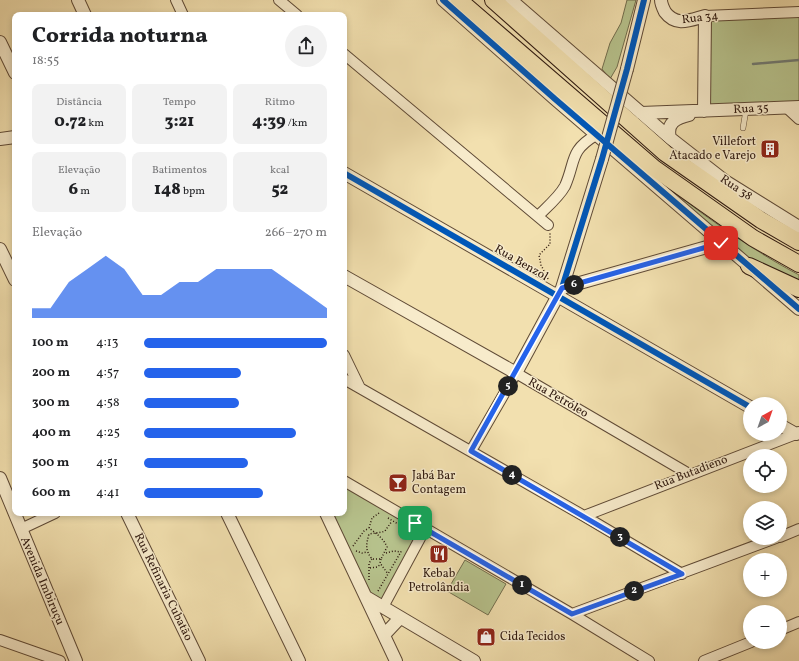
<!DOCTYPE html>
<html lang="pt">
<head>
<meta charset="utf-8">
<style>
  body { margin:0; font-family:Vollkorn,serif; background:#f2f2f2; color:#202124; height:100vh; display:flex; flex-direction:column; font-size:15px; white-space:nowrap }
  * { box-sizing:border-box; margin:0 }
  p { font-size:13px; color:#757577 }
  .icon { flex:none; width:22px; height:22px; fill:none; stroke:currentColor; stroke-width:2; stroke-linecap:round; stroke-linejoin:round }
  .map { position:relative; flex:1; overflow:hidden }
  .drawer { position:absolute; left:12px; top:12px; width:335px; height:504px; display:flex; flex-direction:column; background:#fff; border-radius:8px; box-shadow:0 2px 6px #0003 }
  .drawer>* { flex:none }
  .needle { width:26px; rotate:40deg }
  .controls { position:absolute; left:743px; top:397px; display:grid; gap:8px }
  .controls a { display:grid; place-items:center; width:44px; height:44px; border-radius:50%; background:#fff; box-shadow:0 2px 6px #0003; font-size:20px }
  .pin { position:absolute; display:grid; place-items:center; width:34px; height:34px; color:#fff; margin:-17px; border-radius:8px; box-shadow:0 2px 6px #0006 }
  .km { position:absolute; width:20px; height:20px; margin:-10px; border-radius:50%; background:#222; color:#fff; font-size:11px; line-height:20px; text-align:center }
  .round { display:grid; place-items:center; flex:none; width:42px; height:42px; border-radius:21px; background:#f2f2f2 }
  .overview { display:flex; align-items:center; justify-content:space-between; height:68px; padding:0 20px }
  h1 { font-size:22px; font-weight:800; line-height:30px }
  .stats { display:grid; grid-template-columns:repeat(3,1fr); gap:6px; height:68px; padding:4px 20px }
  .stats div { display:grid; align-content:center; border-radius:8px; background:#f2f2f2; text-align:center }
  .stats b { font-size:17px; font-weight:800 }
  .stats small { font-size:11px; font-weight:400 }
  .stats p { font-size:11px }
  .chart { height:112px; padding:8px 20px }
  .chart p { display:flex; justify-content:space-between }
  .chart svg { width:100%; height:72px; margin-top:4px; fill:#2563eb; opacity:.7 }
  ul { padding:0 20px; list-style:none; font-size:13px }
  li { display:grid; grid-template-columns:64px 48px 1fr; align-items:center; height:30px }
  li i { height:10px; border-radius:5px; background:#2563eb }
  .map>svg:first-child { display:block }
  .green { fill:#b7c38d; stroke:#726e4e }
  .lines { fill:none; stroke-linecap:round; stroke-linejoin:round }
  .stream { stroke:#717a72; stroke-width:2.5 }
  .service-casing { stroke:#5f4a36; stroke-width:6 }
  .minor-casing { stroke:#5f4a36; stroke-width:12 }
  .tertiary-casing { stroke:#5f4a36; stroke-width:14 }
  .trunk-casing { stroke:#2e180e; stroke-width:18 }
  .path { stroke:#2e180e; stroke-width:1.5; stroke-dasharray:1 2; stroke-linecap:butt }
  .service { stroke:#f7ebcb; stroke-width:5 }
  .minor { stroke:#f7ebcb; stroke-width:10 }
  .tertiary { stroke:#f7ebcb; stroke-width:12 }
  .trunk { stroke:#f2e0af; stroke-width:16 }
  .tertiary-bridge-casing { stroke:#5f4a36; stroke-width:14; stroke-linecap:butt }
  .tertiary-bridge { stroke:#f7ebcb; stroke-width:12 }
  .cycleway-casing { stroke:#f7ebcb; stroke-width:8 }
  .cycleway { stroke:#0057b8; stroke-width:6 }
  .route-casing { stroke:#fff; stroke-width:8 }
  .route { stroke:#2563eb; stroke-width:5 }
  .labels { text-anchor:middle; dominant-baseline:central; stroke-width:3; stroke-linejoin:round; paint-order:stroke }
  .street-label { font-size:12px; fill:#2e180e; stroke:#f7ebcb }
  .poi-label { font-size:12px; fill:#2e180e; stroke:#f7ebcb; text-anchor:start }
</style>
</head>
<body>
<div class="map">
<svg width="799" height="661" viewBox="0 0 799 661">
  <rect width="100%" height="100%" fill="#f2e0af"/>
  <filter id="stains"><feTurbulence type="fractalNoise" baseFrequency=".005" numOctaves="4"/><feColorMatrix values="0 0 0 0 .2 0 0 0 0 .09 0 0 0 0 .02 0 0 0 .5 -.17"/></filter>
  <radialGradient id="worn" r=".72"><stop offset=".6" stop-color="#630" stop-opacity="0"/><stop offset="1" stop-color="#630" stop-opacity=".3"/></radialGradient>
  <path class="green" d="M627 0H636L617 67 610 79 602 69 610 43 621 23Z
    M799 16V105L707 108 708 19Z
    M611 143C672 191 731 239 799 275V284L772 273 732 247Z
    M344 483 423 530 382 601 367 593 330 513H344Z
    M465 560 506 584 488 615 447 591Z"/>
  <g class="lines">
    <path class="stream" d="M753 64 799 60"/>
    <defs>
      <path id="service" d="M743 128 746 110"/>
      <path id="minor" d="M176 0 183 15
        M279 0 297 15
        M705 16 799 12
        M344 54 548 225
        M786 107 799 119
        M538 216C547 207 559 197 565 186 576 161 569 151 596 135
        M344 355 360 388
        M344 379 584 516 682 574
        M471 451 516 373 689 474
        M344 481 572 614 649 661
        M584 516 796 434
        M21 529 55 513
        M780 537 799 529
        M383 607 425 529
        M572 614 776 538
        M780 630 799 622
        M0 640 60 661
        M704 661 751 642"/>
      <path id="tertiary" d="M78 0 85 15
        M443 0 555 99 799 309
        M511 0 670 138 725 181 799 227
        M661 0C661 4 663 8 665 12 676 27 690 20 705 16L704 111
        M0 42 15 73
        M627 69 644 0
        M641 113 799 107
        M670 138C666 123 676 118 689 115
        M0 139 15 137
        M344 173 750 407
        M0 249 15 280
        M344 276 516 373 562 288 602 159
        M562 288 721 243
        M780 425 796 434 799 433
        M0 478 76 661
        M127 513 199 661
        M227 513 299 661
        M326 513 396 661
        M366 597 474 661
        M384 635 400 618"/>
      <path id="trunk" d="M459 0 654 168 753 238 799 264
        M493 0 665 153 761 220 799 242
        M749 266 799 289"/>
    </defs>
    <use href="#service" class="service-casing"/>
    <use href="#minor" class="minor-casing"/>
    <use href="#tertiary" class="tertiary-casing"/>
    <use href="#trunk" class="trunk-casing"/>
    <path class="path" d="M548 279 541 265 539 255 550 244V233
      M379 513 372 518 369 528C377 534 384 539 387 547L381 559H372C365 550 366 545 369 534 375 533 380 533 385 531L392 521
      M388 518 413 533
      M353 546 364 531 369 528
      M356 551 362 553 367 552
      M386 553 394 551 401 552
      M381 559 380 563 388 574
      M370 568 377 567 381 564
      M369 580V563L372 559
      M378 591 402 550"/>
    <use href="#service" class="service"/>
    <use href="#minor" class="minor"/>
    <use href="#tertiary" class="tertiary"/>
    <use href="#trunk" class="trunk"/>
    <defs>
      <path id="tertiary-bridge" d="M602 159 627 69"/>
    </defs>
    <use href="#tertiary-bridge" class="tertiary-bridge-casing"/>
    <use href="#tertiary-bridge" class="tertiary-bridge"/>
    <defs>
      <path id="cycleway" d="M443 0 555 99 799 309
        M344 173 750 407
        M471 451 562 288 602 159 627 69 644 0"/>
    </defs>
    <use href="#cycleway" class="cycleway-casing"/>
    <use href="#cycleway" class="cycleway"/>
  </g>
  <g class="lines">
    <defs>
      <path id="route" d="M415 523 572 614 682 574 471 451 562 288 721 243"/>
    </defs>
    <use href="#route" class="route-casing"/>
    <use href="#route" class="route"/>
  </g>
  <defs>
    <symbol id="building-square" viewBox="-11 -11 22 22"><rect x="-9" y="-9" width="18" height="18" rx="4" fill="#8f2418" stroke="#f7ebcb"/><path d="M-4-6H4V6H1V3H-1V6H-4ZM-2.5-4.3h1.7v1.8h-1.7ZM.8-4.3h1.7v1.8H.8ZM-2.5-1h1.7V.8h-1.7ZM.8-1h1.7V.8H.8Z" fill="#fff"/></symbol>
    <symbol id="bar-square" viewBox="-11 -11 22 22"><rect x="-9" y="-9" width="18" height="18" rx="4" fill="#8f2418" stroke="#f7ebcb"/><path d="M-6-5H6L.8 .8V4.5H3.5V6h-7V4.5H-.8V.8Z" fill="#fff"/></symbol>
    <symbol id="restaurant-square" viewBox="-11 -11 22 22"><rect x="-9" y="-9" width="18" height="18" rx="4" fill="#8f2418" stroke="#f7ebcb"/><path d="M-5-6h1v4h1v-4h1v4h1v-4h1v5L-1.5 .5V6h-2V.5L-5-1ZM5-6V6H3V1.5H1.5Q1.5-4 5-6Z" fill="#fff"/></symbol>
    <symbol id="shop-square" viewBox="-11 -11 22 22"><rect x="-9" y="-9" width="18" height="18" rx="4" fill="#8f2418" stroke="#f7ebcb"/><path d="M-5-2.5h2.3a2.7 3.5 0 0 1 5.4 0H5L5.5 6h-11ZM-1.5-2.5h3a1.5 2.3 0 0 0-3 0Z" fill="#fff"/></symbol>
  </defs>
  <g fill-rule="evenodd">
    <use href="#building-square" x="759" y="138" width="22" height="22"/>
    <use href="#bar-square" x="387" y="472" width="22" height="22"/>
    <use href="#restaurant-square" x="428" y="543" width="22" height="22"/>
    <use href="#shop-square" x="475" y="626" width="22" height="22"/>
  </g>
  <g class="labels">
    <g class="street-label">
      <text transform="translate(700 18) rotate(-7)">Rua 34</text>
      <text transform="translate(751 109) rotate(-3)">Rua 35</text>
      <text transform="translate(736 188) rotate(34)">Rua 38</text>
      <text transform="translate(521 263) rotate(30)">Rua Benzol</text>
      <text transform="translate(558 398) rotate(30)">Rua Petróleo</text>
      <text transform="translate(691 473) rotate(-21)">Rua Butadieno</text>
      <text transform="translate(42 581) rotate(67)">Avenida Imbiruçu</text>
      <text transform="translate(163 587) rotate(64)">Rua Refinaria Cubatão</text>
    </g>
    <g class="poi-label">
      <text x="756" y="142" text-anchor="end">Villefort<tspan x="756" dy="14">Atacado e Varejo</tspan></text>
      <text x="412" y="476">Jabá Bar<tspan x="412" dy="14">Contagem</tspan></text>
      <text x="439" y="574" text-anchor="middle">Kebab<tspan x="439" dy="14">Petrolândia</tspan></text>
      <text x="500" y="637">Cida Tecidos</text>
    </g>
  </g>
  <rect width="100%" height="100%" filter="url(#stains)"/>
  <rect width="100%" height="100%" fill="url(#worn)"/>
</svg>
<div class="controls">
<a><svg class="needle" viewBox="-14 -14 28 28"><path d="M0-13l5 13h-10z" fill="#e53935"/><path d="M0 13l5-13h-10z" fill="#757577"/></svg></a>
<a><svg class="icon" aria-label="locate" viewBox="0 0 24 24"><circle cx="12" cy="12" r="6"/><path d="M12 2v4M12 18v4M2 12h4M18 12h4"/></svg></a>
<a><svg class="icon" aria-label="layers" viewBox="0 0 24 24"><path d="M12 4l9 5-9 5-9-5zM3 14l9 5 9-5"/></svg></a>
<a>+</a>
<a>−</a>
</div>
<div class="pin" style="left:415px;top:523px;background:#1e9e55"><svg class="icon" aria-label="arrive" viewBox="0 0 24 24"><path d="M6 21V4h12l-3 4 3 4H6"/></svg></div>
<div class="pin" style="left:721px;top:243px;background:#d93025"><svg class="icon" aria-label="check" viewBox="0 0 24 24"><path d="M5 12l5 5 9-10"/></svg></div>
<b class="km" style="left:522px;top:585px">1</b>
<b class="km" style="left:634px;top:591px">2</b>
<b class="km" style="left:620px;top:537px">3</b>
<b class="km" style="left:512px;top:475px">4</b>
<b class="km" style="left:508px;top:386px">5</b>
<b class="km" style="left:574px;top:285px">6</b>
<section class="drawer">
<div class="overview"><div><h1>Corrida noturna</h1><p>18:55</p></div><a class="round"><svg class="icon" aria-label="share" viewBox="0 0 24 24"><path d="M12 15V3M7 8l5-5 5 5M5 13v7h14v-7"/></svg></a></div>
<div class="stats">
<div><p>Distância</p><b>0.72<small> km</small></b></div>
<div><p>Tempo</p><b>3:21</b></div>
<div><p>Ritmo</p><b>4:39<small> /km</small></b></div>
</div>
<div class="stats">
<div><p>Elevação</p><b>6<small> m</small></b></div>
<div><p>Batimentos</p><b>148<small> bpm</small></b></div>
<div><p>kcal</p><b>52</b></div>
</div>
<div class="chart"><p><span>Elevação</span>266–270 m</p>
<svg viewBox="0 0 160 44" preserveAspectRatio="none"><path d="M0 44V38L10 38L20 22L30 14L40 6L50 14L60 30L70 30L80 22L90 22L100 14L110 14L120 14L130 14L140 22L150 30L160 38V44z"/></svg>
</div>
<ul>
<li><b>100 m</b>4:13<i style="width:100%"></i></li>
<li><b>200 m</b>4:57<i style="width:53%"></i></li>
<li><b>300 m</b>4:58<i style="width:52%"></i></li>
<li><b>400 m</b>4:25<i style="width:83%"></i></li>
<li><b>500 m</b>4:51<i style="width:57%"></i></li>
<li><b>600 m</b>4:41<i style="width:65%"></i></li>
</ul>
</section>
</div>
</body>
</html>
